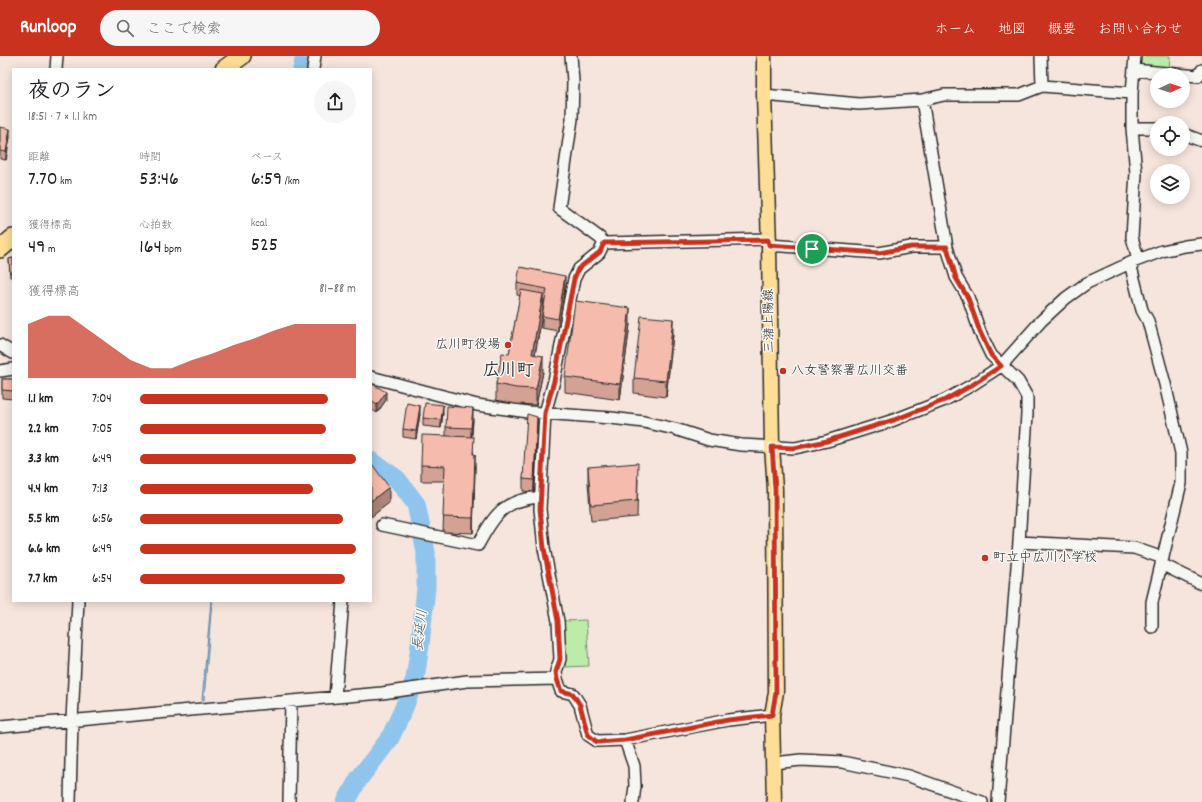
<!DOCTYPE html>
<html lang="ja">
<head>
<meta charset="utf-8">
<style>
  body { margin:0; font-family:Dekko,"Klee One",sans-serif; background:#f6f6f6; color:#202124; height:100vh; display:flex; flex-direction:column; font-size:15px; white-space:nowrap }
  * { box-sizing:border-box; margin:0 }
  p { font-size:13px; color:#757577 }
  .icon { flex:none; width:22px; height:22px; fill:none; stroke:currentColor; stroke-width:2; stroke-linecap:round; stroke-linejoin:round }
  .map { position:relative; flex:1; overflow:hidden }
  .drawer { position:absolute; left:12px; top:12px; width:360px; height:534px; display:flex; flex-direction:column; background:#fff; border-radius:0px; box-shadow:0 2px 10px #0003 }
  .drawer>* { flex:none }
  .needle { width:26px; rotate:87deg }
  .fabs { position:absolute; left:1150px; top:12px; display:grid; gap:8px }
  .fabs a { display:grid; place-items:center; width:40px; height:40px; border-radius:50%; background:#fff; box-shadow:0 2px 10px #0003; font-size:20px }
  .pin { position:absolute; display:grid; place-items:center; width:34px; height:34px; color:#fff; margin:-17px; border:2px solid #fff; border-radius:50%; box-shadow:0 1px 4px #0007 }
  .round { display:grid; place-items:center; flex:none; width:42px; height:42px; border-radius:21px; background:#f6f6f6 }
  .summary { display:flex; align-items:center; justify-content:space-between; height:68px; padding:0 16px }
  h1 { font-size:22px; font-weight:600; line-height:30px }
  .metrics { display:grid; grid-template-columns:repeat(3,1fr); gap:6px; height:68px; padding:4px 16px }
  .metrics div { display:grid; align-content:center }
  .metrics b { font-size:20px; font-weight:600 }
  .metrics small { font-size:11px; font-weight:400 }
  .metrics p { font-size:11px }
  .chart { height:112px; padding:8px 16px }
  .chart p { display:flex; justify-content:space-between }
  .chart svg { width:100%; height:72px; margin-top:4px; fill:#c8321e; opacity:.7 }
  ul { padding:0 16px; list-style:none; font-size:13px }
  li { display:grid; grid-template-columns:64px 48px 1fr; align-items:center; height:30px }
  li i { height:10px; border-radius:5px; background:#c8321e }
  header { display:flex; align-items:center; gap:24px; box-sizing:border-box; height:56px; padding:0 20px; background:#c8321e; color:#fff }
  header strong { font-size:19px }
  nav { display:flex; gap:22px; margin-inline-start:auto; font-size:14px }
  .search { width:280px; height:36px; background:#f6f6f6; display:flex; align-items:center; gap:10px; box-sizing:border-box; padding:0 14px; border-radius:22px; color:#757577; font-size:15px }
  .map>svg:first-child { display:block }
  .green { fill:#bdeba9; stroke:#748b6a }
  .water { fill:#8fc5ed; stroke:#67879f }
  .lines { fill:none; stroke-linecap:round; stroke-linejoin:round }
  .river { stroke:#8fc5ed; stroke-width:19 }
  .minor-casing { stroke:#2b2b2b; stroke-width:14 }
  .major-casing { stroke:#2b2b2b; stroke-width:17 }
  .highway-casing { stroke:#2b2b2b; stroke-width:20 }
  .minor { stroke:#f6f6f2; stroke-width:11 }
  .major { stroke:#fedd96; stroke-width:14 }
  .highway { stroke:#fedd96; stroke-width:17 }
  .wall { fill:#d3a295; stroke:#2b2b2b; fill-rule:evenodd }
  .shaded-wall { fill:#ac8479; stroke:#2b2b2b }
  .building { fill:#f5bcad; stroke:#2b2b2b }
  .route-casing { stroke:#fff; stroke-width:8 }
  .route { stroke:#c8321e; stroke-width:5 }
  .poi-dot { fill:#c8321e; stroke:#f6f6f2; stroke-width:1.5 }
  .labels { text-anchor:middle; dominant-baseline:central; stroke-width:3; stroke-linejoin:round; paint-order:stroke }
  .street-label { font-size:13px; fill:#2b2b2b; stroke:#f6f6f2 }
  .poi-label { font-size:13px; fill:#2b2b2b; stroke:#f6f6f2; text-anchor:start }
  .water-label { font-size:14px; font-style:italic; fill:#495965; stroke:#f6f6f2 }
  .district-label { font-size:17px; font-weight:bold; fill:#2b2b2b; stroke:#f6f6f2 }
</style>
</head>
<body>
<header>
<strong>Runloop</strong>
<div class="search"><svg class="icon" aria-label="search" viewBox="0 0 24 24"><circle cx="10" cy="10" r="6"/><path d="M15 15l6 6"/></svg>ここで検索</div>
<nav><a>ホーム</a><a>地図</a><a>概要</a><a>お問い合わせ</a></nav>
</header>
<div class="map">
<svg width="1202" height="746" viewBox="0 0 1202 746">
  <rect width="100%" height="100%" fill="#f6e5dd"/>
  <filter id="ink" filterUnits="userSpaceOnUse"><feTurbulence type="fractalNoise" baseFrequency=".025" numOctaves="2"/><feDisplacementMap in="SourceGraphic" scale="8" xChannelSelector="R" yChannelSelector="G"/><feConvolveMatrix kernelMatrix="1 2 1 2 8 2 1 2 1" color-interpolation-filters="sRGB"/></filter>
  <g filter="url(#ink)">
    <path class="green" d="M1140 0H1170L1169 14 1142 12 1139 7Z
      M586 564 589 610 565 611 561 568 564 565Z"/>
    <path class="water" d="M211 545H212L204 644H202Z"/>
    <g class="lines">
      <path class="river" d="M302 13 305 0
        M346 746 358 724 390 682 403 654 415 623 420 589 426 532V496L416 448 397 423 371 405"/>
      <defs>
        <path id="minor" d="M571 0 573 25 572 63 559 152 600 182 604 187
          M1041 0 1042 30
          M1135 0 1132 37V72L1136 117 1132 181 1138 203
          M56 13 57 0
          M313 13 315 0
          M1134 14 1198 20 1202 14
          M764 39 859 48 922 44 944 39H1019L1042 30 1132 37
          M922 44 947 191 956 221 968 241 980 276 991 299 1018 325 1027 341V358L1019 486 998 746
          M1132 72H1157
          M1183 78 1202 85
          M604 187 599 197 579 213 574 223 554 325 545 357 540 453 544 492 558 565 560 603 556 616 557 623 561 635 573 638 580 649 588 679 597 685 625 684 728 664 772 659
          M604 187 769 183
          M769 189 879 197 911 191H947
          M1130 207 1142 254 1148 265 1165 328 1181 397V427L1152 546V571
          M0 289 13 297
          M0 315 13 313
          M371 321 477 349 528 356 611 362 644 366 675 373 709 384 741 389 795 392 827 385 894 364 945 344 972 329 1001 310 1041 265 1066 242 1087 227 1130 207 1162 195 1185 190 1202 188
          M382 469 478 489C494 459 504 443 541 441
          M1019 486 1134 492 1163 502
          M1161 508 1202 528
          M335 641 343 545
          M0 671 382 637 467 625 557 623
          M625 684 634 710 635 730 633 746
          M774 707 801 704 842 706 909 720 982 746
          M70 746 72 664 78 545
          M289 746 291 645"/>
        <path id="major" d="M764 0V39L769 189 772 391 775 433 776 636 772 659 774 746"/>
        <path id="highway" d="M224 13 242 0
          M0 193 13 182"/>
      </defs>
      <use href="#minor" class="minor-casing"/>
      <use href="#major" class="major-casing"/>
      <use href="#highway" class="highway-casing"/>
      <use href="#minor" class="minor"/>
      <use href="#major" class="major"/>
      <use href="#highway" class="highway"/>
    </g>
    <path class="wall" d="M0 71 10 81 6 104 0 103Z
      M13 202V221H10L9 203Z
      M517 227 565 232 558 275 542 272V261L535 299 543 316 536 349 516 348 496 344V328L509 298 520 240 517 239ZM543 244H545L543 253Z
      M630 268 620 344 565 336V321Z
      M673 279 666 341 634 337V322Z
      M2 323H13V343L2 342Z
      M371 327 386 344 377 357 371 353Z
      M443 357 441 372 423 370V362Z
      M420 358 416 383 403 381V373Z
      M473 364 472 381 475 414 473 477 443 476 445 425H421V409L446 380V371Z
      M537 373 534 436 523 435V423Z
      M588 411 638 423 637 461 591 465 588 427Z"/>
    <path class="shaded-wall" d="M10 73V81L6 104V96Z
      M565 220V232L558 275V263Z
      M543 238V254L532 314V298Z
      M630 252V268L620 344V328Z
      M673 263V279L666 341V325Z
      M543 300V316L536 349V333Z
      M386 336V344L377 357V349Z
      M443 349V357L441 372V364Z
      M420 350V358L416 383V375Z
      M473 352V364L471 384V372Z
      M537 361V373L534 436V424Z
      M475 398V414L473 477V462Z
      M389 431V447L371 461V445Z"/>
    <path class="building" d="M0 71 10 73 6 96 0 95Z
      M13 202V217H10L9 203Z
      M520 211 565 220 558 263 542 260 547 233 517 227Z
      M521 234 543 238 532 298 543 300 536 333 516 332 496 328 502 297 509 298Z
      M575 245 630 252 620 328 565 321Z
      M641 260 673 263 666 325 634 322Z
      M2 323H13V335L2 334Z
      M371 327 386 336 377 349 371 345Z
      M407 347 420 350 416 375 403 373Z
      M425 347 443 349 441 364 423 362Z
      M447 350 473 352 471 372 446 371Z
      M527 358 537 361 534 424 523 423Z
      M422 379 474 381 473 398H475L473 462 443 461 445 410 421 409Z
      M371 407 389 431 371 445Z
      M638 407 637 445 591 449 588 411Z"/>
  </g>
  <g class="lines" filter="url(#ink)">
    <defs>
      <path id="route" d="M768 184 769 189 879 197 911 191H947L956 222 968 242 980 276 991 299 1001 310 972 329 945 344 894 364 827 385 794 392 772 391 775 433 776 636 772 659 728 664 625 684 597 686 588 679 580 649 573 638 561 635 557 623 556 616 560 603 558 565 544 492 540 453 545 357 554 325 574 223 578 213 600 196 604 187Z"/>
    </defs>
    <use href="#route" class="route-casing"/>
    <use href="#route" class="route"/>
  </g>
  <g class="poi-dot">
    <circle cx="508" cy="289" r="4"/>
    <circle cx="783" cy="315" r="4"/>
    <circle cx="985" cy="502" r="4"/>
  </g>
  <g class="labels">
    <g class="street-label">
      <text transform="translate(770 265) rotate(-91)">三潴上陽線</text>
    </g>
    <g class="poi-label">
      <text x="500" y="289" text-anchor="end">広川町役場</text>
      <text x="791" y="315">八女警察署広川交番</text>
      <text x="993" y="502">町立中広川小学校</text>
    </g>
    <g class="water-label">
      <text transform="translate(421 574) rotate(-83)">長延川</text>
    </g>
    <g class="district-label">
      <text x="508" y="316">広川町</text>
    </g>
  </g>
</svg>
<div class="fabs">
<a><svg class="needle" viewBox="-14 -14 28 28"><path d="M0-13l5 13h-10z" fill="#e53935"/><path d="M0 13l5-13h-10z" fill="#757577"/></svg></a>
<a><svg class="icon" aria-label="locate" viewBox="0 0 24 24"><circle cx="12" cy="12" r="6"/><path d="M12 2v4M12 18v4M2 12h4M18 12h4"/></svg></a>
<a><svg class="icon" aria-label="layers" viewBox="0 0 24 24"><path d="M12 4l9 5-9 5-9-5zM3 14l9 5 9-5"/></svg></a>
</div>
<div class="pin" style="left:812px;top:193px;background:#1e9e55"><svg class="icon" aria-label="arrive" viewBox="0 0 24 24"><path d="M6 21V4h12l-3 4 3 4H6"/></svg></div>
<section class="drawer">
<div class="summary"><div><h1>夜のラン</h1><p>18:51 · 7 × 1.1 km</p></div><a class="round"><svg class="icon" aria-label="share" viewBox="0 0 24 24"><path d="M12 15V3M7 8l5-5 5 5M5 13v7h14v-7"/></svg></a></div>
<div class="metrics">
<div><p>距離</p><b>7.70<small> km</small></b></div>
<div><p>時間</p><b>53:46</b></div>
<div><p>ペース</p><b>6:59<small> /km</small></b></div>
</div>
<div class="metrics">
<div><p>獲得標高</p><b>49<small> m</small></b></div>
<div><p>心拍数</p><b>164<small> bpm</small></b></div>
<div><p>kcal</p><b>525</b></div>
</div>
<div class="chart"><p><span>獲得標高</span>81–88 m</p>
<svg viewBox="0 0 160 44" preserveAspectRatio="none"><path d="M0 44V11L10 6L20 6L30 15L40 24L50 33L60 38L70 38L80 33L90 29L100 24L110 20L120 15L130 11L140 11L150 11L160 11V44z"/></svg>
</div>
<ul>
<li><b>1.1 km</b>7:04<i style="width:87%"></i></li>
<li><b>2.2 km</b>7:05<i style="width:86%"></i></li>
<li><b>3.3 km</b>6:49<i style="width:100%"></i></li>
<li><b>4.4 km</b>7:13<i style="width:80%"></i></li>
<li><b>5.5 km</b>6:56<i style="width:94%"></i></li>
<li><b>6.6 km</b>6:49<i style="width:100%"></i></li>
<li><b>7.7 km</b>6:54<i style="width:95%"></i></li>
</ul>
</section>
</div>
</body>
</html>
